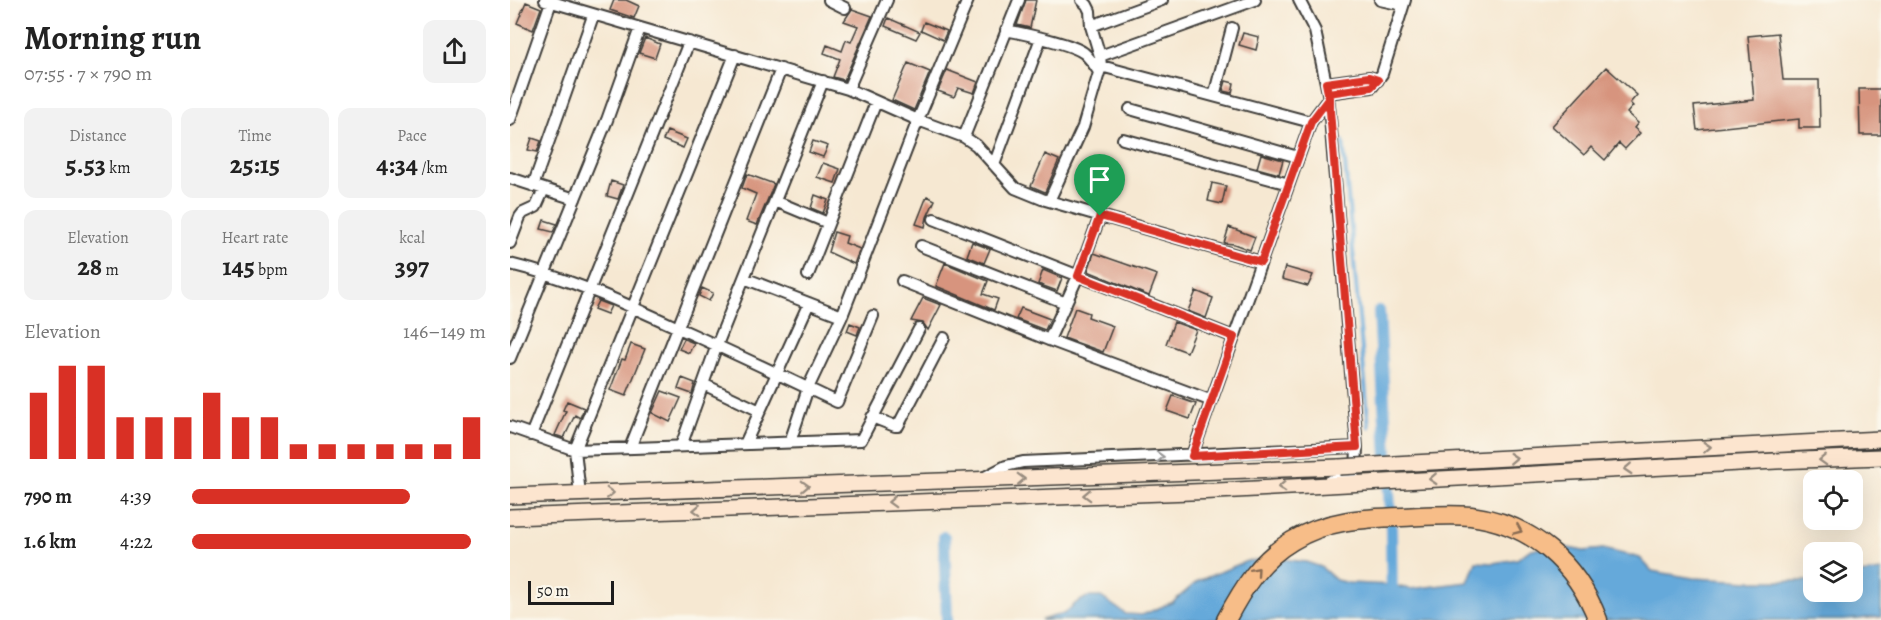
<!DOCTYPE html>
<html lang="en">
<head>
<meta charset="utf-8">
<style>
  body { margin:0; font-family:Alegreya,serif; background:#f2f2f2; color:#222; height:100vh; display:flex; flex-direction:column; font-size:22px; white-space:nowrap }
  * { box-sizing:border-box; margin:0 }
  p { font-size:20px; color:#767676 }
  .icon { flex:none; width:33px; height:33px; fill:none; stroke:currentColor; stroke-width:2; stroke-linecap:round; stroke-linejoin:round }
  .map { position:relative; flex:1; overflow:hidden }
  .details { display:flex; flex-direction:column; background:#fff; width:510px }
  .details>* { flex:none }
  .fabs { position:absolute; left:1293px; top:470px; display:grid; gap:12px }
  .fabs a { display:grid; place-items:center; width:60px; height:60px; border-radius:12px; background:#fff; box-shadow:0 6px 24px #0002; font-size:30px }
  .scale { position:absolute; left:18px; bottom:15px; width:86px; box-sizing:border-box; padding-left:6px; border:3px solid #1c1c1c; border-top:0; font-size:16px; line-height:21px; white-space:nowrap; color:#1c1c1c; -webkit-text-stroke:4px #fbf7ec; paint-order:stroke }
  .pin { position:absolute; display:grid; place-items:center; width:51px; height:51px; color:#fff; margin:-62px -26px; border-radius:50% 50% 50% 0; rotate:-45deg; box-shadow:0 0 6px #0007 }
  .pin .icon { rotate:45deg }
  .round { display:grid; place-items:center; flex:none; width:63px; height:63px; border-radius:12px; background:#f2f2f2 }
  .overview { display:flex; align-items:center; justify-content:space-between; height:102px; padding:0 24px }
  h1 { font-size:33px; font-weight:600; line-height:45px }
  .metrics { display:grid; grid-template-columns:repeat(3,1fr); gap:9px; height:102px; padding:6px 24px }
  .metrics div { display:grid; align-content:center; border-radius:12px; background:#f2f2f2; text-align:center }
  .metrics b { font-size:26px; font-weight:600 }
  .metrics small { font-size:16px; font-weight:400 }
  .metrics p { font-size:16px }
  .chart { height:168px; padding:12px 24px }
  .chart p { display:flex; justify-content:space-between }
  .chart svg { width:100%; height:108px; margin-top:6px; stroke:#d93025; stroke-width:6 }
  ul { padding:0 24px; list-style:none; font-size:20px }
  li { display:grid; grid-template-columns:96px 72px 1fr; align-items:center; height:45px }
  li i { height:15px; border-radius:8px; background:#d93025 }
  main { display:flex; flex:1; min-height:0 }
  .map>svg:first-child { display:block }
  .water { fill:#65a9da; stroke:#40627b; stroke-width:1.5 }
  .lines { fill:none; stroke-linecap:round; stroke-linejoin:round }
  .stream { stroke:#65a9da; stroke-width:4 }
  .canal { stroke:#65a9da; stroke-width:12 }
  .building { fill:#d7947e }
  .street-casing { stroke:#3d3b37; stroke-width:14 }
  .secondary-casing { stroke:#3d3b37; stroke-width:18 }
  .highway-casing { stroke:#3d3b37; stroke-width:21 }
  .street { stroke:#fff; stroke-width:10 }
  .secondary { stroke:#fce5cf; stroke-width:15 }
  .highway { stroke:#f7bd88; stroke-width:18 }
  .secondary-bridge-casing { stroke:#3d3b37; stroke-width:18; stroke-linecap:butt }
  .secondary-bridge { stroke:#fce5cf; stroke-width:15 }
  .oneway { stroke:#978b7e }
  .oneway2 { stroke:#999 }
  .oneway3 { stroke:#8a6c52 }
  .route-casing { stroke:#fff; stroke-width:12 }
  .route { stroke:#d93025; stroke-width:8 }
</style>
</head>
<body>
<main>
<section class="details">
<div class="overview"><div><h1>Morning run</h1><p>07:55 · 7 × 790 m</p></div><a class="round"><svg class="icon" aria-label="share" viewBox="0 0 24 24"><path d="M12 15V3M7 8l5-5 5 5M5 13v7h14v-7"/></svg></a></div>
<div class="metrics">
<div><p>Distance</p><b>5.53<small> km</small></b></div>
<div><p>Time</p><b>25:15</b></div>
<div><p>Pace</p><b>4:34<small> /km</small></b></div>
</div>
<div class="metrics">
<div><p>Elevation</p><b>28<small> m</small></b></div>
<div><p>Heart rate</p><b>145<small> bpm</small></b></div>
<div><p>kcal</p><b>397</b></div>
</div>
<div class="chart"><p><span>Elevation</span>146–149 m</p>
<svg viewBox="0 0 160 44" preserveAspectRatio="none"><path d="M5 44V17M15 44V6M25 44V6M35 44V27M45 44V27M55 44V27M65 44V17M75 44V27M85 44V27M95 44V38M105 44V38M115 44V38M125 44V38M135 44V38M145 44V38M155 44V27"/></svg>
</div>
<ul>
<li><b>790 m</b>4:39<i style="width:74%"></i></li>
<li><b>1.6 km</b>4:22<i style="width:95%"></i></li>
</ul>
</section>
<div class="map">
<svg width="1371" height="620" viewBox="0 0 1371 620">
  <rect width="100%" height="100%" fill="#fbf7ec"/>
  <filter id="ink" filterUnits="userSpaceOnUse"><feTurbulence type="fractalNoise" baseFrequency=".0167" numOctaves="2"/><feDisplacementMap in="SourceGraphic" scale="12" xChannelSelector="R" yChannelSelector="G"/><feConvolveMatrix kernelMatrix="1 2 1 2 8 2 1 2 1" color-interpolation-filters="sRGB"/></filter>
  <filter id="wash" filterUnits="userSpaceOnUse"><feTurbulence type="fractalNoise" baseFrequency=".008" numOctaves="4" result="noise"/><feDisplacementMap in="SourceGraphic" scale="24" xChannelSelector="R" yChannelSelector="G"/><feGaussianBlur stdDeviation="1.35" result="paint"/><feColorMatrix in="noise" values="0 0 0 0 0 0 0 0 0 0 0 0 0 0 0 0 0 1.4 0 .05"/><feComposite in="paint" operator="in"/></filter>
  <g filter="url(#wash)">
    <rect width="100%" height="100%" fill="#f6e8d2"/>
    <path class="water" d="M1053 547 1074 551 1093 549 1130 558 1142 571 1183 578 1240 581H1303L1304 591H1342L1343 575 1371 571V617L1333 620H531L555 613 566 603 577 597H591L616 614 632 615 663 602 688 581 737 561 772 559 796 562 811 567 826 580 839 583 882 585 900 589 958 582 966 562 983 563 1007 559 1021 549Z"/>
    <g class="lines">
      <path class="stream" d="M833 141 859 427"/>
      <path class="canal" d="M869 311 881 529 882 601
        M434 537 437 620"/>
    </g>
    <g id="blocks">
      <path class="building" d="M104 0H116L129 6 124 18 100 10Z
        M516 0H526L520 28 507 25Z
        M16 2 31 8 23 30 7 23Z
        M342 9 362 16 334 80 323 77 330 59 314 53 317 45 332 51 336 40 341 42 348 26 334 21Z
        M378 18 410 32 406 39 375 26Z
        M414 22 437 31 433 40 411 30Z
        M733 33 749 37 746 50 729 45Z
        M1268 33 1273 80H1309L1310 128H1289V119L1187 130 1184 106 1244 100 1238 36Z
        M135 38 150 44 145 58 129 53Z
        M398 63 420 72 404 110 382 100Z
        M1096 67 1127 95 1120 103 1123 106 1117 113 1128 123 1124 128 1130 133 1115 149 1109 143 1095 160 1081 147 1074 155 1042 126Z
        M437 70 468 82 464 93 448 88 444 97 428 91Z
        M716 81 724 83 722 93 713 91Z
        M1349 89H1371V135H1350Z
        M157 131 177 139 173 148 153 140Z
        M22 138 31 141 27 152 18 150Z
        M303 141 318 146 313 157 299 152Z
        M535 154 549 160 535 192 521 186Z
        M751 154 773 160 769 174 747 168Z
        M313 163 330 169 325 183 307 177Z
        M237 174 264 184 247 225 236 221 246 194 232 188Z
        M101 181 113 185 108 199 97 196Z
        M702 183 716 186 712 204 698 201Z
        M305 195 318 200 313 213 301 208Z
        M417 196 425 200 417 217 415 227 406 224Z
        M34 220 47 224 43 232 31 229Z
        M719 227 745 237 740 250 724 244 714 243Z
        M324 232 337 236 335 243 350 249 344 264 318 252Z
        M462 242 480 249 474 263 457 256Z
        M584 253 647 275 639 296 578 271Z
        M435 263 478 281 473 294 488 299 484 310 426 286Z
        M775 267 803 275 798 286 772 279Z
        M533 270 552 278 547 291 528 284Z
        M192 288 203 293 199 301 189 296Z
        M686 291 703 298 696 318 678 311Z
        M413 298 431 305 418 330 413 323 401 321Z
        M88 301 101 306 97 314 84 309Z
        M511 308 540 319 535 330 506 319Z
        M565 308 579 313 578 317 603 326 593 352 554 338Z
        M664 322 686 330 677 352 656 344Z
        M340 323 350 327 347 335 337 331Z
        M174 339 184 343 179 353 169 349Z
        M121 344 135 349 116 396 100 390 112 359 115 360Z
        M172 378 185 383 182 394 168 389Z
        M152 391 171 398 160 422 142 413Z
        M663 396 686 404 680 419 657 411Z
        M57 401 74 408 70 418 65 415 54 438 45 435 56 411 53 410Z"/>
    </g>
  </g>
  <g filter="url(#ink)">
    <use href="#blocks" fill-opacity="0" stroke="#3d3b37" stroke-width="1.5"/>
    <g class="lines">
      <defs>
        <path id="street" d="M35 0 338 89 408 120 454 137 466 145 505 188 532 199 751 262
          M319 0 335 8
          M789 0 805 31 818 93 847 447 846 471 842 474 819 481
          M870 0 893 5
          M581 26 652 0
          M496 30C514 34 561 43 574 53 580 58 585 66 589 72
          M590 56 745 0
          M591 66 801 122
          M816 83 859 77 868 80
          M338 89 377 0
          M818 93 862 87 872 74 895 0
          M704 96 722 28
          M620 109 788 157
          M0 120 41 2
          M454 137 509 0
          M613 139 779 184
          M484 165 531 38
          M0 178 65 199
          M23 186 83 16
          M265 201 318 223
          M539 201 573 127 591 66 590 56 581 26 580 11 577 5 572 0
          M424 219 724 337
          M0 243 10 217 13 213 26 207 34 189
          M411 246 556 303
          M0 264C58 278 112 302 166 327 220 351 274 377 327 402L363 316
          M298 275 366 102
          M234 278 332 316
          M392 281 539 340 702 401
          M539 340 568 276 590 216
          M0 358 97 120 130 28
          M193 384 250 411
          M362 417 385 426H388L434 338
          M0 427 65 450 351 440 409 329
          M21 435 179 42
          M280 442 298 388 332 316 408 120 458 0
          M235 444 299 303
          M171 446 207 345 313 81
          M120 448 271 69
          M682 455 801 122 819 98
          M473 478 496 466 513 462 847 447
          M70 494 65 450 225 55"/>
        <path id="secondary" d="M902 463 1371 439
          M0 496 829 467
          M0 517 707 491 1266 461 1371 457"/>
        <path id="highway" d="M716 620C733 588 750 560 782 541 816 520 853 518 892 517 915 516 938 514 961 516 1022 524 1066 563 1088 620"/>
      </defs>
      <use href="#street" class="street-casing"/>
      <use href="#secondary" class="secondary-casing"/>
      <use href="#highway" class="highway-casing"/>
      <use href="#street" class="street"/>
      <use href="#secondary" class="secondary"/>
      <use href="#highway" class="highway"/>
      <defs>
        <path id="secondary-bridge" d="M829 467 902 463"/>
      </defs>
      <use href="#secondary-bridge" class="secondary-bridge-casing"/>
      <use href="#secondary-bridge" class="secondary-bridge"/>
    </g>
    <defs><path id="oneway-chevron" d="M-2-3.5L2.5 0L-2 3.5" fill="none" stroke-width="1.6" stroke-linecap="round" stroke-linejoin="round" transform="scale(1.5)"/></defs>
    <g class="oneway">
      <use href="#oneway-chevron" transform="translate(1197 447) rotate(-3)"/>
      <use href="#oneway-chevron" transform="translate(1003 458) rotate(-3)"/>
      <use href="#oneway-chevron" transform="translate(1313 460) rotate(178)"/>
      <use href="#oneway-chevron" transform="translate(1118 469) rotate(177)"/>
      <use href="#oneway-chevron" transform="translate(511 479) rotate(-2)"/>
      <use href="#oneway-chevron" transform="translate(923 479) rotate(177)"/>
      <use href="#oneway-chevron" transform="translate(295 486) rotate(-2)"/>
      <use href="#oneway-chevron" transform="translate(772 487) rotate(177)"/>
      <use href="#oneway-chevron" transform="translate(100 493) rotate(-2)"/>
      <use href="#oneway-chevron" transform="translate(577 495) rotate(178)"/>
      <use href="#oneway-chevron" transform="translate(382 502) rotate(178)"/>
      <use href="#oneway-chevron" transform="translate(187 510) rotate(178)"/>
    </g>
    <use class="oneway2" href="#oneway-chevron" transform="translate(650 457) rotate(-2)"/>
    <g class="oneway3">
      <use href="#oneway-chevron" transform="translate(1008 530) rotate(23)"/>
      <use href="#oneway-chevron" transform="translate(746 571) rotate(-49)"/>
    </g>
  </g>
  <g class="lines" filter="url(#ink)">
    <defs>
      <path id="route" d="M590 216 568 276 724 337 682 456 847 447 819 98 818 93 861 87 868 80 859 77 816 83 819 98 801 122 751 262 590 216"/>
    </defs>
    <use href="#route" class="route-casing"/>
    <use href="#route" class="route"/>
  </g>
</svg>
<div class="fabs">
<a><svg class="icon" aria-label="locate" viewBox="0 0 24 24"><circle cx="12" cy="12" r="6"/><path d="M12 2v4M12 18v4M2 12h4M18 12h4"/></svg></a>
<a><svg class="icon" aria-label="layers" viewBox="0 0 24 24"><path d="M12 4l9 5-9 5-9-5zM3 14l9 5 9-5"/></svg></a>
</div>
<div class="scale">50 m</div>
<div class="pin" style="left:590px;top:216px;background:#1e9e55"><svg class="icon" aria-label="arrive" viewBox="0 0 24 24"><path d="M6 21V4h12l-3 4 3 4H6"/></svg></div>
</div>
</main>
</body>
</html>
